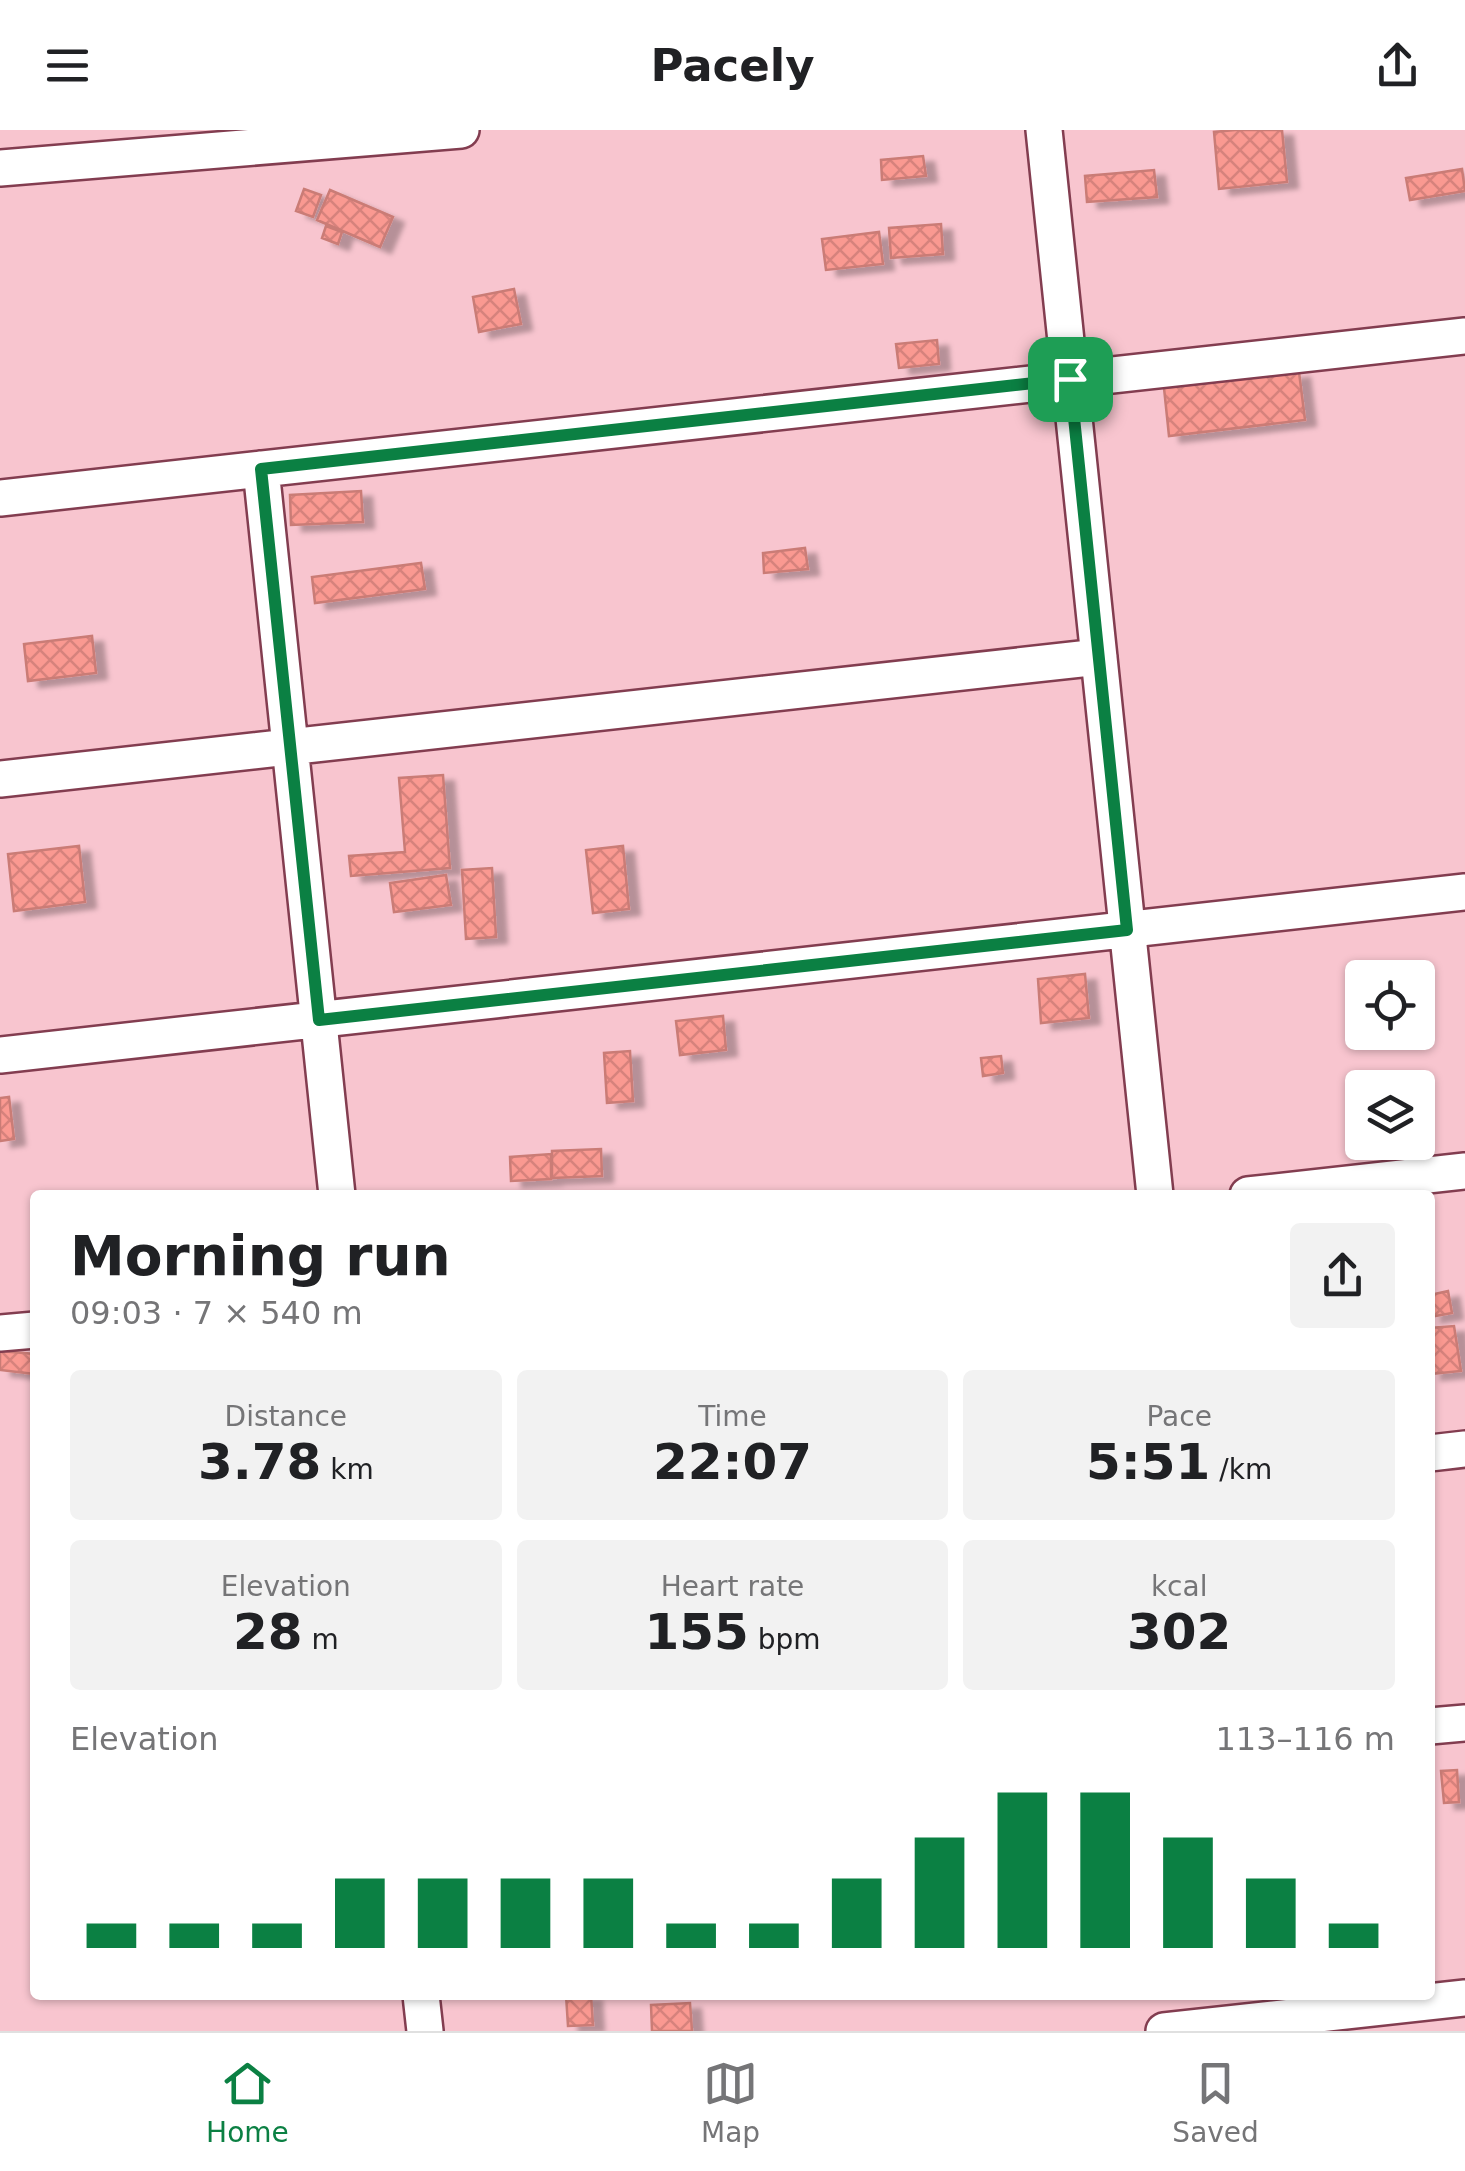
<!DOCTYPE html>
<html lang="en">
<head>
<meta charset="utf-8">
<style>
  body { margin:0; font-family:"DejaVu Sans",sans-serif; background:#f2f2f2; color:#202124; height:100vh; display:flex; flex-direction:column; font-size:38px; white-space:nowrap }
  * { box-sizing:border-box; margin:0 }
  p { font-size:32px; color:#757577 }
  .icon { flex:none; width:55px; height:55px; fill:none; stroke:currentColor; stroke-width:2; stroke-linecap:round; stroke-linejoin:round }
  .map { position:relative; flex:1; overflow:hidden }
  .sheet { position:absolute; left:30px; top:1060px; width:1405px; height:810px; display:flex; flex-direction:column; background:#fff; border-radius:10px; box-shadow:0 2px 8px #0004 }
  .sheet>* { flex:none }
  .controls { position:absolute; left:1345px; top:830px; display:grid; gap:20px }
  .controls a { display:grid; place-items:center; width:90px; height:90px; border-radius:10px; background:#fff; box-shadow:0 2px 8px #0004; font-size:50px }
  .pin { position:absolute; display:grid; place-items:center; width:85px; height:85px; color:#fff; margin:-42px; border-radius:20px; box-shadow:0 5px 15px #0006 }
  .round { display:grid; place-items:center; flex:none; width:105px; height:105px; border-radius:10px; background:#f2f2f2 }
  .summary { display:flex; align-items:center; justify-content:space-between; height:170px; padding:0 40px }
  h1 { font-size:55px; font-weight:600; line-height:75px }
  .figures { display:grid; grid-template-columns:repeat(3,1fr); gap:15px; height:170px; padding:10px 40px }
  .figures div { display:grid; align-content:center; border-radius:10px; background:#f2f2f2; text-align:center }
  .figures b { font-size:50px; font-weight:600 }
  .figures small { font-size:28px; font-weight:400 }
  .figures p { font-size:28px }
  .chart { height:280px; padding:20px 40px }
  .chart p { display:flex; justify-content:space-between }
  .chart svg { width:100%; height:180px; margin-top:10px; stroke:#0b8043; stroke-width:6 }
  header { display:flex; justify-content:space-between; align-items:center; height:130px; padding:0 40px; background:#fff; font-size:45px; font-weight:600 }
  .dock { display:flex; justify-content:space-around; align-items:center; height:140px; border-top:2px solid #e0e0e0; background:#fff; font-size:28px; color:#757577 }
  .dock a { display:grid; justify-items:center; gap:5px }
  .dock .selected { color:#0b8043 }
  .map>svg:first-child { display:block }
  .building { fill:url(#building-cross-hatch); stroke:#ca7c76; stroke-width:2.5; filter:url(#shadow) }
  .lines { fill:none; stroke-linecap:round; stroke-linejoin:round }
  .minor-casing { stroke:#833d50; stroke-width:40 }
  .minor { stroke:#fff; stroke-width:35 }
  .route-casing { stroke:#fff; stroke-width:20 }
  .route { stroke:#0b8043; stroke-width:12 }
</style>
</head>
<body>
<header><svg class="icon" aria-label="menu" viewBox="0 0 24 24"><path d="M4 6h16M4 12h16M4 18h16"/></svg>Pacely<svg class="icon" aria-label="share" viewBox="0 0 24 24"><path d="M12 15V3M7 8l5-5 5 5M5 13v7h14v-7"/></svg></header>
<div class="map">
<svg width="1465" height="1901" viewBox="0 0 1465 1901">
  <defs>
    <pattern id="building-cross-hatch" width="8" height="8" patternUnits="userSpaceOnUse" patternTransform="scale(2.5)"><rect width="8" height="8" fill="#fa9991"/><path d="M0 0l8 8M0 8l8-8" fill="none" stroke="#d6827c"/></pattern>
    <filter id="shadow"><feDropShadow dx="11" dy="6" stdDeviation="2.5" flood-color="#0004"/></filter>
  </defs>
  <rect width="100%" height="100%" fill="#f8c5cf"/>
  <path class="building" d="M1235 0H1282L1287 52 1219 59 1214 2Z
    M923 26 926 46 882 50 881 30Z
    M1462 39 1465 61 1410 70 1406 48Z
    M1154 40 1157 67 1087 72 1085 46Z
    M304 59 321 65 313 87 296 81Z
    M330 60 393 87 380 117 317 90Z
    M941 94 943 124 891 128 889 98Z
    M326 96 342 102 338 114 322 108Z
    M879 102 883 134 826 140 822 109Z
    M514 159 521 194 479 202 473 167Z
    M937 210 939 234 899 238 896 214Z
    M1299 242 1305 290 1169 306 1164 258Z
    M361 361 363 392 291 395 290 365Z
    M805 418 808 439 764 443 763 423Z
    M421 433 425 459 315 473 312 447Z
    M92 506 96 543 28 551 24 514Z
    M443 645 450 738 351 746 349 726 405 722 399 648Z
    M79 716 85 772 14 781 8 724Z
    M623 716 629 779 593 783 586 720Z
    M492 738 496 807 466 809 462 740Z
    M446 745 451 775 394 782 390 753Z
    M1085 844 1089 888 1041 893 1038 849Z
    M723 886 726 920 680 925 676 891Z
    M630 921 633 971 607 973 604 923Z
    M1001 926 1003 943 983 946 981 928Z
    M9 967 14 1009 0 1011V968Z
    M601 1019 602 1046 552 1048V1021Z
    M551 1024V1049L511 1051 510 1027Z
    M1448 1161 1452 1183 1430 1187V1165Z
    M1454 1196 1461 1241 1430 1244V1198Z
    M0 1221 35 1224V1244L0 1240Z
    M1457 1640 1459 1672 1444 1673 1441 1641Z
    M566 1865H591L593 1895 568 1896Z
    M690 1873 692 1901H652L651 1875Z"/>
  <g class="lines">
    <defs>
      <path id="minor" d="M1044 0 1155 1065
        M0 38 461 0
        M261 339 337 1065
        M0 368 1465 206
        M0 649 1099 527
        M0 925 1465 762
        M1248 1065 1465 1041
        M0 1203 35 1200
        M1430 1323 1465 1319
        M1430 1596 1465 1593
        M421 1865 425 1901
        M1164 1901 1465 1868"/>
    </defs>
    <use href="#minor" class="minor-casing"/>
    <use href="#minor" class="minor"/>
  </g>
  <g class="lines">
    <defs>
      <path id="route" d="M1070 249 1127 800 319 890 261 339Z"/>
    </defs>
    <use href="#route" class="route-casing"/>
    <use href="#route" class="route"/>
  </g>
</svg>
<div class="controls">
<a><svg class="icon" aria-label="locate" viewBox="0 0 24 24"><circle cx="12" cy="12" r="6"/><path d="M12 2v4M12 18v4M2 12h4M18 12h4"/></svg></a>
<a><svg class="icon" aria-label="layers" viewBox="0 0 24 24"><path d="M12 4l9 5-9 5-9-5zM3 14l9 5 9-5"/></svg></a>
</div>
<div class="pin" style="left:1070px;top:249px;background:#1e9e55"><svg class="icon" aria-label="arrive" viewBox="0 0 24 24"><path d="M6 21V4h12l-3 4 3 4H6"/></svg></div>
<section class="sheet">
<div class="summary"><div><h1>Morning run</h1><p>09:03 · 7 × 540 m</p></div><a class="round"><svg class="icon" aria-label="share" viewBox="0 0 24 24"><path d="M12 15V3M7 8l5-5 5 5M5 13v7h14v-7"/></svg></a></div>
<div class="figures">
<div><p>Distance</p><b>3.78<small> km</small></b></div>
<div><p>Time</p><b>22:07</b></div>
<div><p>Pace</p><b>5:51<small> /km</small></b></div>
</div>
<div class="figures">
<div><p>Elevation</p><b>28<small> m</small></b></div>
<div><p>Heart rate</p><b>155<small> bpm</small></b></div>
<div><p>kcal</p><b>302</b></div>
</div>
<div class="chart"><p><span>Elevation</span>113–116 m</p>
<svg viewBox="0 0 160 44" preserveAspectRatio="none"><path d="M5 44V38M15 44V38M25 44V38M35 44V27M45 44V27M55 44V27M65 44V27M75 44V38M85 44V38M95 44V27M105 44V17M115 44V6M125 44V6M135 44V17M145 44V27M155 44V38"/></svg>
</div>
</section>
</div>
<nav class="dock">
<a class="selected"><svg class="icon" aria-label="home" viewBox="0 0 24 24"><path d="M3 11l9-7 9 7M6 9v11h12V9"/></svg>Home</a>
<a><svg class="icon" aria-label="map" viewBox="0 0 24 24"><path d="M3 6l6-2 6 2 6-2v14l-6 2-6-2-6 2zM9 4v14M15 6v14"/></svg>Map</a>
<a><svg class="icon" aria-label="saved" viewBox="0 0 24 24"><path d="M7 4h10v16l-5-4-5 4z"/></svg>Saved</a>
</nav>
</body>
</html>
